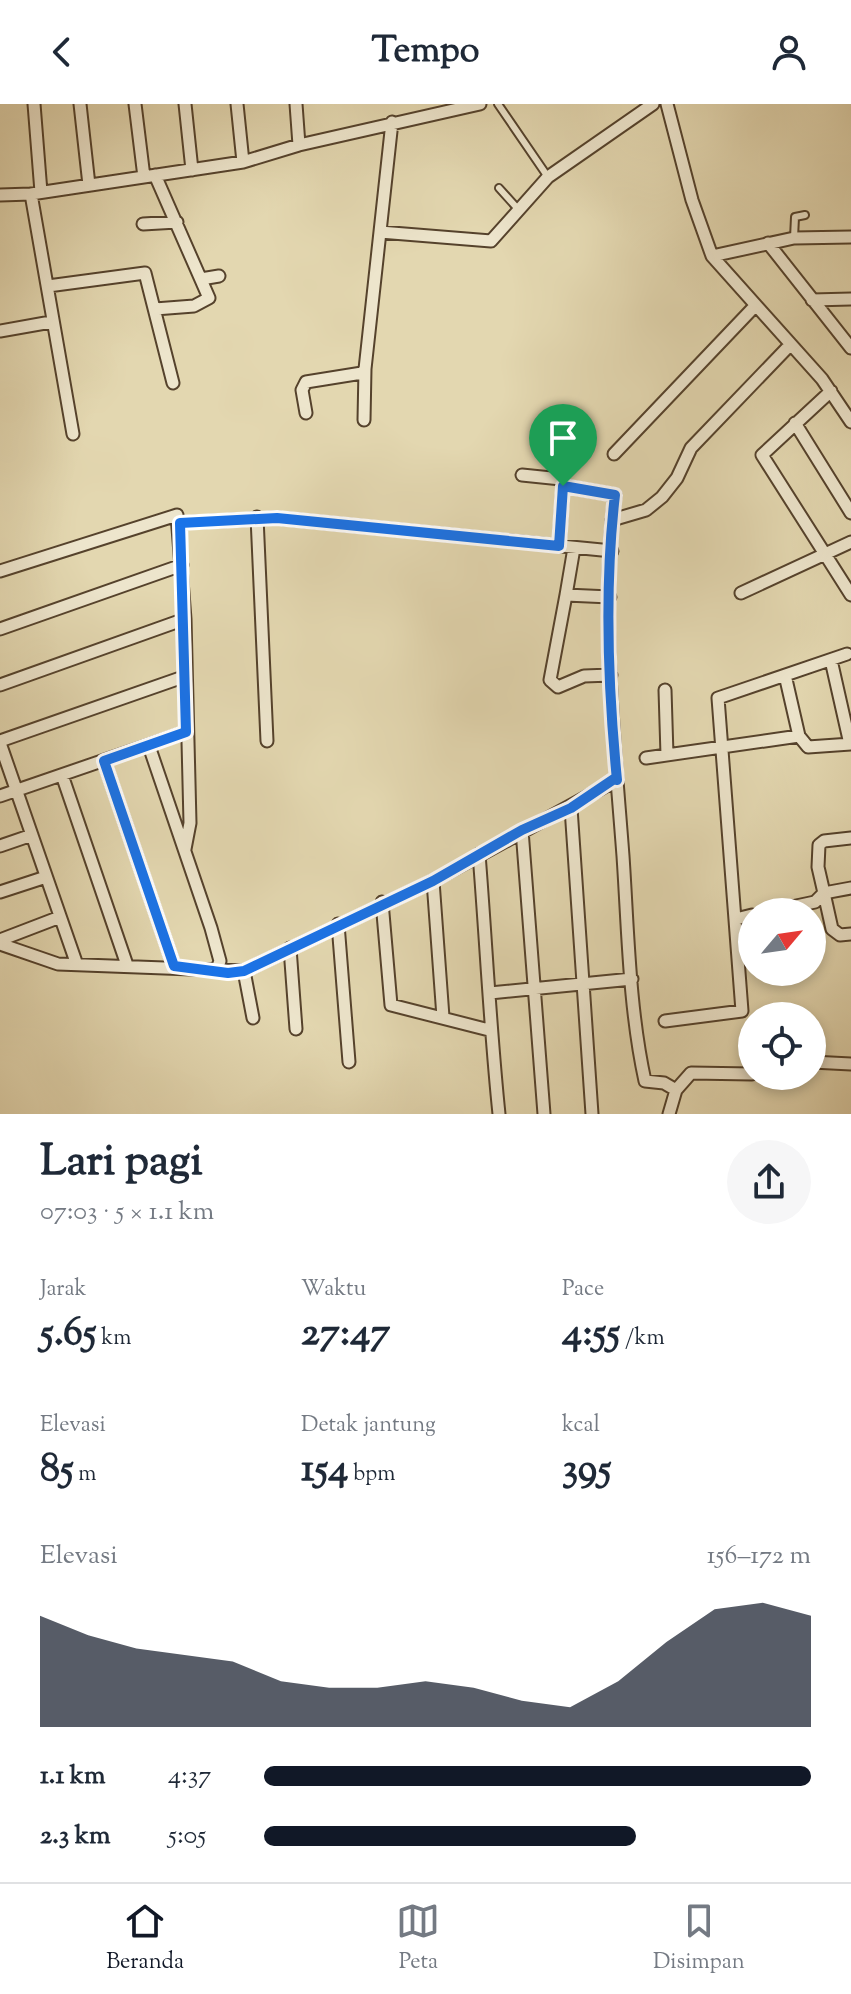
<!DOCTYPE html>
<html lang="id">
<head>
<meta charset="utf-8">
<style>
  body { margin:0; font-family:"Sorts Mill Goudy",serif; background:#f6f6f7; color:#1f2937; height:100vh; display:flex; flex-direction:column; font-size:30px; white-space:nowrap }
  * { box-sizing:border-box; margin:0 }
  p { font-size:26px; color:#747a83 }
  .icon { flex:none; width:44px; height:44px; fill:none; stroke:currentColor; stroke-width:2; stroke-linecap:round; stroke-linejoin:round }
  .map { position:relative; height:1010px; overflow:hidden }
  .details { display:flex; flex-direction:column; background:#fff; flex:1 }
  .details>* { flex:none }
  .needle { width:52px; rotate:61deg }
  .controls { position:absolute; left:738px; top:794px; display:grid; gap:16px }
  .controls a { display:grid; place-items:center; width:88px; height:88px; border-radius:50%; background:#fff; box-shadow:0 4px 12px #0003; font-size:40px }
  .pin { position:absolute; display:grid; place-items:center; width:68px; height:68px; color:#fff; margin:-82px -34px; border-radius:50% 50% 50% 0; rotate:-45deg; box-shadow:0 0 8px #0007 }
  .pin .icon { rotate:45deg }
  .round { display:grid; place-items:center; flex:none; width:84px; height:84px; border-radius:42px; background:#f6f6f7 }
  .headline { display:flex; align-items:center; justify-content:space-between; height:136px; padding:0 40px }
  h1 { font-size:44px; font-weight:700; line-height:60px }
  .stats { display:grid; grid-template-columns:repeat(3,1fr); gap:12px; height:136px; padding:8px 40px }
  .stats div { display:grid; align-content:center }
  .stats b { font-size:40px; font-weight:700 }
  .stats small { font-size:22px; font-weight:400 }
  .stats p { font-size:22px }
  .chart { height:224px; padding:16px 40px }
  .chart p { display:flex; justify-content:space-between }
  .chart svg { width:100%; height:144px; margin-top:8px; fill:#111827; opacity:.7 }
  ul { padding:0 40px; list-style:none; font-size:26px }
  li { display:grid; grid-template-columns:128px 96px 1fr; align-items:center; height:60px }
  li i { height:20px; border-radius:10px; background:#111827 }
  header { display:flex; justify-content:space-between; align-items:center; height:104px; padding:0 40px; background:#fff; font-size:36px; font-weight:700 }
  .menu { display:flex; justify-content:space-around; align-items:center; height:112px; border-top:2px solid #e0e1e3; background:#fff; font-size:22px; color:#747a83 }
  .menu a { display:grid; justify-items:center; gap:4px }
  .menu .selected { color:#111827 }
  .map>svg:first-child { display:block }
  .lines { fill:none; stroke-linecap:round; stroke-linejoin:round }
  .lane-casing { stroke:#55422c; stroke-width:10 }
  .street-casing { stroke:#55422c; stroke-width:15 }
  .lane { stroke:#ede5cc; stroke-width:6 }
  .street { stroke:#ede5cc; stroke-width:11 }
  .route-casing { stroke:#fff; stroke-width:16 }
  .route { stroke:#1a73e8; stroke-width:10 }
</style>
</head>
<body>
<header><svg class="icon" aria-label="back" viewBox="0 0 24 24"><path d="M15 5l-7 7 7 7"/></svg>Tempo<svg class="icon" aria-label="person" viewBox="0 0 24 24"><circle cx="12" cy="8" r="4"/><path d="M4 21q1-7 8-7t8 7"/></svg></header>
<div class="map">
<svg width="851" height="1010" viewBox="0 0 851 1010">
  <rect width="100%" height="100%" fill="#e3d7b0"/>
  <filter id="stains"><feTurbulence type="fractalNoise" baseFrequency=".0025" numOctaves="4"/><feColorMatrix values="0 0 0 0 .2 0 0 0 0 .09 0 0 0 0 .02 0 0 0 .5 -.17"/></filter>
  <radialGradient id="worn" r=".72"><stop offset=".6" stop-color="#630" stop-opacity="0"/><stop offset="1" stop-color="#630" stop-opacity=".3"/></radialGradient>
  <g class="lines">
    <defs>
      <path id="lane" d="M498 0 548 73
        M499 84 518 105
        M794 134 795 113 805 111"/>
      <path id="street" d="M34 0 41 88
        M80 0 89 81
        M135 0 144 73
        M185 0 192 66
        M237 0 243 58
        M296 0 299 41
        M667 0 692 96 712 152 822 275 851 318
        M155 71 209 194 194 202 155 205
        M31 90 73 330
        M0 91 31 90 243 58 299 41 480 0
        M143 120 177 118
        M380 128 491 137 548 73 653 0
        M768 139 851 244
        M712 152 794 134 851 133
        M201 175 219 172
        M48 182 145 169 173 279
        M812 196 851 195
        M0 227 51 218
        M831 287 762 351 851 491
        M306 309 302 286 306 278 362 269 365 265 392 18
        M364 316 365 265
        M795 319 851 409
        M614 350 755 202
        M522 371 561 375 563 382
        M257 413 267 637
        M612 416 646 406 662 393 677 374 691 344 789 242
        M180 419 277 414 612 447
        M559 442 563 382 615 391C600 510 614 633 623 752 628 826 629 904 645 977L664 979 676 986 669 1010
        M574 444 566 491 610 493
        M0 467 177 411 185 515 190 719 185 745
        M741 489 851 438
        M566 491 550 576 558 583 584 572 611 571
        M0 525 182 461
        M831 556 850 640
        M785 571 799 632
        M0 581 185 515
        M665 586 667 651
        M0 637 186 572
        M0 639 76 858
        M149 642 211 824 220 857 216 867
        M646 654 799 632 808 643 851 640
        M104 657 174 862
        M62 671 127 861
        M0 692 186 628
        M571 704 592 1010
        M522 726 544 1010
        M851 734 824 737 819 741 818 763 824 789 851 784
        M0 742 32 731
        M479 750C486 837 490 924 499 1010
        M433 777 443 913
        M0 788 46 773
        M382 798 391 901 489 926
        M768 808 815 798 824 789 832 825 840 831 851 830
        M736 815 752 811
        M338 820 349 958
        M0 836 60 813
        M0 840 58 860 244 867 433 777 617 676
        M290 844 296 925
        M244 867 253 914
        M490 889 632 875
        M665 917 742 907 718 594 847 550
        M812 958 851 960
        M676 986 691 969 752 970"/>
    </defs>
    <use href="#lane" class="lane-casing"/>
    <use href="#street" class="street-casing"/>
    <use href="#lane" class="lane"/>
    <use href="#street" class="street"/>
  </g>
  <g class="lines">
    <defs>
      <path id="route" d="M563 382 615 391C604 484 608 584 617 676L614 675 571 704 522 726 433 777 244 867 228 869 174 862 104 657 186 628 180 419 277 414 559 442Z"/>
    </defs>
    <use href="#route" class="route-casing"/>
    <use href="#route" class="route"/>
  </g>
  <rect width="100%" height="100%" filter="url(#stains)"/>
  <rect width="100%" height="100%" fill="url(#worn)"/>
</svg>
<div class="controls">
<a><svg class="needle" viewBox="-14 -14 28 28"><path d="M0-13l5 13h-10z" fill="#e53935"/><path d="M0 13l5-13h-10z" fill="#747a83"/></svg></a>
<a><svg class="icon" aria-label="locate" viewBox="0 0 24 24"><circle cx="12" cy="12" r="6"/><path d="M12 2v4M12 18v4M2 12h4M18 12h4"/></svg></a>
</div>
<div class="pin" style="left:563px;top:382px;background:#1e9e55"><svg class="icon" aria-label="arrive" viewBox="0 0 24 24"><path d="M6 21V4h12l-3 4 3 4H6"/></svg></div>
</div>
<section class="details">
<div class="headline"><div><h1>Lari pagi</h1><p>07:03 · 5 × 1.1 km</p></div><a class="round"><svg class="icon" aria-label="share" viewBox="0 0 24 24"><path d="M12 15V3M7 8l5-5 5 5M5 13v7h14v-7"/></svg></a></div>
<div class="stats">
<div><p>Jarak</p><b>5.65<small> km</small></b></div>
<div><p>Waktu</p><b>27:47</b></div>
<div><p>Pace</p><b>4:55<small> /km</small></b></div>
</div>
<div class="stats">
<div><p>Elevasi</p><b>85<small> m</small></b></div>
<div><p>Detak jantung</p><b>154<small> bpm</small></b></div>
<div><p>kcal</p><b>395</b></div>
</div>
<div class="chart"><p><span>Elevasi</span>156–172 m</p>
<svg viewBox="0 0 160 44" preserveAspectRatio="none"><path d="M0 44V10L10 16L20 20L30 22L40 24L50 30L60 32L70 32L80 30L90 32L100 36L110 38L120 30L130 18L140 8L150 6L160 10V44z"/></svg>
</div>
<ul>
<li><b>1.1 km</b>4:37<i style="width:100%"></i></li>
<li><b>2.3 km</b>5:05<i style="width:68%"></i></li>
</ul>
</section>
<nav class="menu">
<a class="selected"><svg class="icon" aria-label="home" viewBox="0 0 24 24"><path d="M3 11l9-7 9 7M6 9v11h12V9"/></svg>Beranda</a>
<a><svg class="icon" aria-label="map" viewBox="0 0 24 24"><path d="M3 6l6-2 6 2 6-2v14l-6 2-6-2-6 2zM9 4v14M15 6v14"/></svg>Peta</a>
<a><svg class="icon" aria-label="saved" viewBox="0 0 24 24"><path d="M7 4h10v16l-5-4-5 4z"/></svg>Disimpan</a>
</nav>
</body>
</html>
